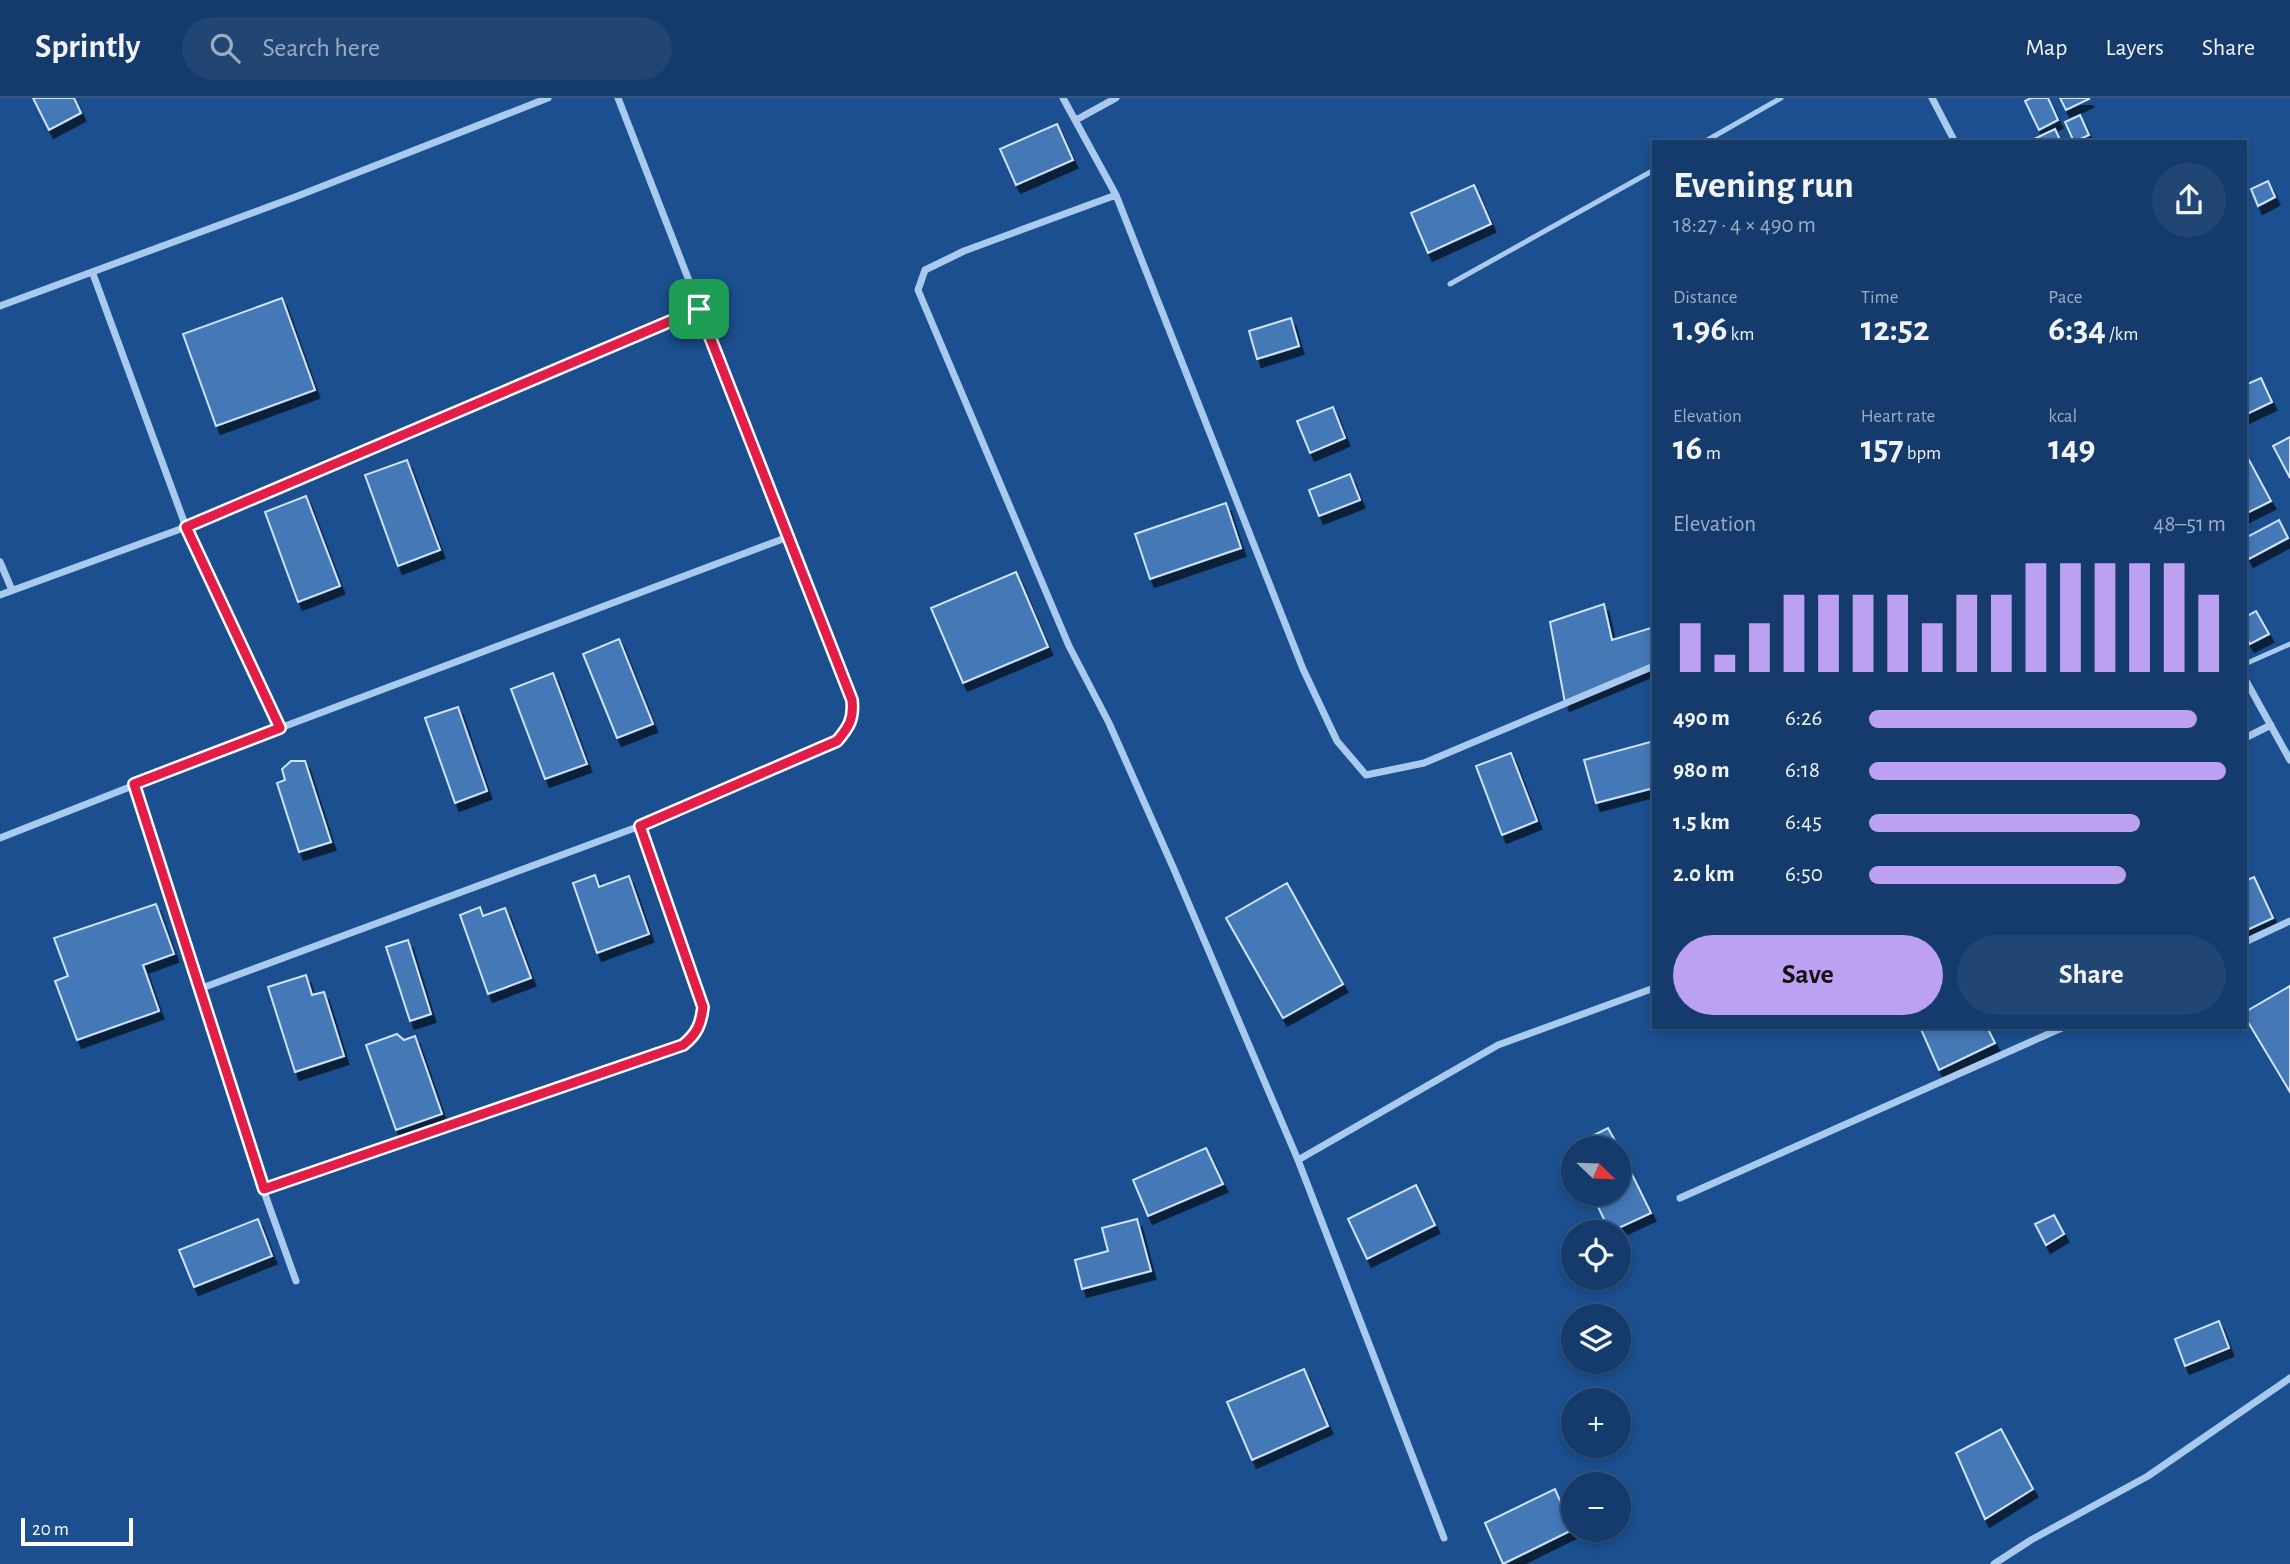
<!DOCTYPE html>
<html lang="en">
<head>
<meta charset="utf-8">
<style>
  body { margin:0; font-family:"Alegreya Sans",sans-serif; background:#214673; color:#f1f3f6; height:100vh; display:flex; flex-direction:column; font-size:26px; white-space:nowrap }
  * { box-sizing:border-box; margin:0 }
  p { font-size:23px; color:#9dadc1 }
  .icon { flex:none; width:38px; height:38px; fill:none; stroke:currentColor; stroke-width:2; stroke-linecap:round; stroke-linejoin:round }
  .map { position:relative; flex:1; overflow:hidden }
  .panel { position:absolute; left:1652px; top:42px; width:595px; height:889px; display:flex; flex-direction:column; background:#143b6b; border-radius:0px; box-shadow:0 4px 10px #0003,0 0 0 2px #33557e }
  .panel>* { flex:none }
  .needle { width:46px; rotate:113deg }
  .tools { position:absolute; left:1561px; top:1038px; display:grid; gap:14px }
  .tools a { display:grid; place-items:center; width:70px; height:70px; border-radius:50%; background:#143b6b; box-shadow:0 4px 10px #0003,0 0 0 2px #33557e; font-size:35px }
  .scale { position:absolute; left:21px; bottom:18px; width:112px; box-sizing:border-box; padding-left:7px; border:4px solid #fff; border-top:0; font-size:19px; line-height:24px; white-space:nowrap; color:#fff; -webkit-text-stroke:5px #1b4f8f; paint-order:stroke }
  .pin { position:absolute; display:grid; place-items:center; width:60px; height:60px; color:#fff; margin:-30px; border-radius:14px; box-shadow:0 4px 10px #0006 }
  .round { display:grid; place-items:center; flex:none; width:74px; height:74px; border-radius:37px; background:#214673 }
  .overview { display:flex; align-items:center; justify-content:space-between; height:119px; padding:0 21px }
  h1 { font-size:38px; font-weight:700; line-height:52px }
  .stats { display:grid; grid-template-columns:repeat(3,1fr); gap:10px; height:119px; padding:7px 21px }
  .stats div { display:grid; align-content:center }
  .stats b { font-size:35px; font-weight:700 }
  .stats small { font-size:19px; font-weight:400 }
  .stats p { font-size:19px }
  .chart { height:196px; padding:14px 21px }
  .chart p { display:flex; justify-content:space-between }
  .chart svg { width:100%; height:126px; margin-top:7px; stroke:#bca0f2; stroke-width:6 }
  .button { display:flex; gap:14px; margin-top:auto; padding:14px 21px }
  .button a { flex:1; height:80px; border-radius:42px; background:#bca0f2; color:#111; font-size:28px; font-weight:700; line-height:80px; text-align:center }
  .button a+a { background:#214673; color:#f1f3f6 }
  ul { padding:0 21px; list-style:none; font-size:23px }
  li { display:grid; grid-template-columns:112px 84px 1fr; align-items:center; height:52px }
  li i { height:18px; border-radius:9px; background:#bca0f2 }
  header { display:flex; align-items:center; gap:42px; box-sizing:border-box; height:98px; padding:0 35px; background:#143b6b; border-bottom:2px solid #33557e }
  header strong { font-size:33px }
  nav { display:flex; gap:38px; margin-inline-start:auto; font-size:24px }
  .search { width:490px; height:63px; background:#214673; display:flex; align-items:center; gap:18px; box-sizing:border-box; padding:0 24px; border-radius:38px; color:#9dadc1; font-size:26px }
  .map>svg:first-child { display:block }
  .building { fill:#4478b7; stroke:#cfe3fa; stroke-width:2; filter:url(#shadow) }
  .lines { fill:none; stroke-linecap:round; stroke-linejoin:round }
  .service { stroke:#a9c9ee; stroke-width:5 }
  .minor { stroke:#a9c9ee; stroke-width:7 }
  .route-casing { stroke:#fff; stroke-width:14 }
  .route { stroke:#e11d48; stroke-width:9 }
</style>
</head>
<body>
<header>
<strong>Sprintly</strong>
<div class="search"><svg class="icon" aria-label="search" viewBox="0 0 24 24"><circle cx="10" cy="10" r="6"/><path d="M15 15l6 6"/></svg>Search here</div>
<nav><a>Map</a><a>Layers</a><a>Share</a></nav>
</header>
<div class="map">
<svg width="2290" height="1466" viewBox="0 0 2290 1466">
  <defs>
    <filter id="shadow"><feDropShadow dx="4.5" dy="8" stdDeviation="0" flood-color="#0009"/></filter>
  </defs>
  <rect width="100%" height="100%" fill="#1b4f8f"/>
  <path class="building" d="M33 0H74L81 15 49 32Z
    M2031 0H2048L2058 22 2039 32 2025 3Z
    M2060 0H2088L2089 1 2066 12Z
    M2080 17 2089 37 2074 44 2065 24Z
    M1057 26 1073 62 1016 87 1000 51Z
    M2055 31 2061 44H2035L2034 41Z
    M2268 83 2275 99 2258 108 2251 91Z
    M1474 87 1491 126 1428 155 1411 115Z
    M282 200 315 292 216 328 183 236Z
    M1291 220 1299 248 1257 261 1249 233Z
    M2261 280 2272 304 2245 317V287Z
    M1333 309 1345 340 1310 355 1297 323Z
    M2290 339V380L2273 348Z
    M407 362 440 452 398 468 365 377Z
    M2249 362 2271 403 2245 416V364Z
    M1350 376 1360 402 1319 418 1309 392Z
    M306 398 340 488 298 504 265 414Z
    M1226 405 1241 450 1150 481 1135 436Z
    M2279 422 2288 440 2249 461 2245 453V440Z
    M1016 474 1048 549 963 585 931 510Z
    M1604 506 1612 542 1654 529V568L1565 605 1550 524Z
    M2256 513 2269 536 2250 546 2245 538V519Z
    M619 541 653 626 617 640 583 556Z
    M553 575 587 666 545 681 511 591Z
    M458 609 487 693 455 705 425 620Z
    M1654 643V690L1596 705 1584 662Z
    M1511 655 1537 723 1502 737 1476 668Z
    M291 663H305L331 744 299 754 277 685 285 682 282 671Z
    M595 777 599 789 629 778 649 836 597 855 573 785Z
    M2254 779 2273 820 2245 833V783Z
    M1287 785 1343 886 1283 920 1226 820Z
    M156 806 174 856 143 867 159 913 77 942 55 883 68 878 54 840Z
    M480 809 483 818 505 810 531 880 488 896 460 817Z
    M408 842 431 916 410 923 386 849Z
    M306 877 312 897 324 894 344 958 295 974 268 889Z
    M2290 888V994L2245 919V914Z
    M1920 929H1987L1995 945 1939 972Z
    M397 936 404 942 415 938 442 1016 396 1032 366 947Z
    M1608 1030 1619 1050H1573V1056L1570 1049Z
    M1206 1050 1223 1086 1148 1118 1133 1082Z
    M1619 1050 1651 1115 1610 1134 1592 1096H1619Z
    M1416 1087 1435 1127 1367 1161 1348 1121Z
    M2054 1117 2064 1136 2046 1147 2035 1126Z
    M258 1121 272 1158 194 1189 179 1152Z
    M1137 1121 1151 1173 1082 1191 1075 1162 1108 1153 1102 1130Z
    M2219 1223 2229 1250 2185 1268 2175 1241Z
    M1304 1271 1328 1328 1252 1362 1227 1304Z
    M2001 1331 2033 1391 1985 1421 1956 1355Z
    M1555 1391 1572 1432 1503 1466 1485 1425Z"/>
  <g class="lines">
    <path class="service" d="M1704 44 1781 0
      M1450 186 1654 72
      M2245 566 2290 546"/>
    <path class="minor" d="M1063 0 1116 97 1303 571 1337 643 1366 677 1424 665 1654 568
      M1932 0 1955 44
      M1076 22 1116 0
      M1116 97 964 153 925 172 918 192 1069 548 1109 625 1173 769 1298 1062 1444 1440
      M93 176 186 429 280 630
      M0 208 295 99 548 0
      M0 464 12 492
      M0 497 186 429 699 211
      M2245 581 2290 662
      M2245 640 2271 627
      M134 686 263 1091 296 1183
      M0 740 280 630 788 439
      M2245 844 2290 823
      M202 890 640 728 837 643C849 629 854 621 852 602L618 0
      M1298 1062 1498 947 1654 890
      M263 1091 683 947C697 936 701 926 703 909L640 728
      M1680 1100 2064 929
      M1994 1466 2031 1442 2148 1378 2290 1280"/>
  </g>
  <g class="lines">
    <defs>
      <path id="route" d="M699 211 852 602C854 621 849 629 837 643L640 728 703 909C701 926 697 936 683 947L264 1091 134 686 280 630 186 429Z"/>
    </defs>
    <use href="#route" class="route-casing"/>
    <use href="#route" class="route"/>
  </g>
</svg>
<div class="tools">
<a><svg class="needle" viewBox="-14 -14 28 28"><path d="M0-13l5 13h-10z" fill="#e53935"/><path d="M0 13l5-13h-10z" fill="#9dadc1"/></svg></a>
<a><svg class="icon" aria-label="locate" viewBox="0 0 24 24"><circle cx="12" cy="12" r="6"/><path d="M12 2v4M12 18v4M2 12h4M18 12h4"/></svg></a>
<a><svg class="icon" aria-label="layers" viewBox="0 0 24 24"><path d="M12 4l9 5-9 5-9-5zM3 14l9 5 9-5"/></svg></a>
<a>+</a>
<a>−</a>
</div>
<div class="scale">20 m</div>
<div class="pin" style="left:699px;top:211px;background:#1e9e55"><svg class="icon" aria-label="arrive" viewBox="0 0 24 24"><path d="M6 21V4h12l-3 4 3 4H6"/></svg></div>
<section class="panel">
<div class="overview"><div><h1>Evening run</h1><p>18:27 · 4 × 490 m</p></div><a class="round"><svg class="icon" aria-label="share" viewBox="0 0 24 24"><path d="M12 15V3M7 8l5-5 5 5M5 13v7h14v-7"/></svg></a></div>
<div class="stats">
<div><p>Distance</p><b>1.96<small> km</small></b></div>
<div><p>Time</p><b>12:52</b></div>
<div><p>Pace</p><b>6:34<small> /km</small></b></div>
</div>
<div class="stats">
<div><p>Elevation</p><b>16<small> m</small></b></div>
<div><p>Heart rate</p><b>157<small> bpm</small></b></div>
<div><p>kcal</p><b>149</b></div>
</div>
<div class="chart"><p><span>Elevation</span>48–51 m</p>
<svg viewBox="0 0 160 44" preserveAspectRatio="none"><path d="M5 44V27M15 44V38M25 44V27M35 44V17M45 44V17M55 44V17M65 44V17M75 44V27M85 44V17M95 44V17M105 44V6M115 44V6M125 44V6M135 44V6M145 44V6M155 44V17"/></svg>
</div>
<ul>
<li><b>490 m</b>6:26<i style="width:92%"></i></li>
<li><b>980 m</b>6:18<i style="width:100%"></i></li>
<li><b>1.5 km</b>6:45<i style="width:76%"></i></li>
<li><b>2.0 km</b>6:50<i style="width:72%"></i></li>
</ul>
<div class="button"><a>Save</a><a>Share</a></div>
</section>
</div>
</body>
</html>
